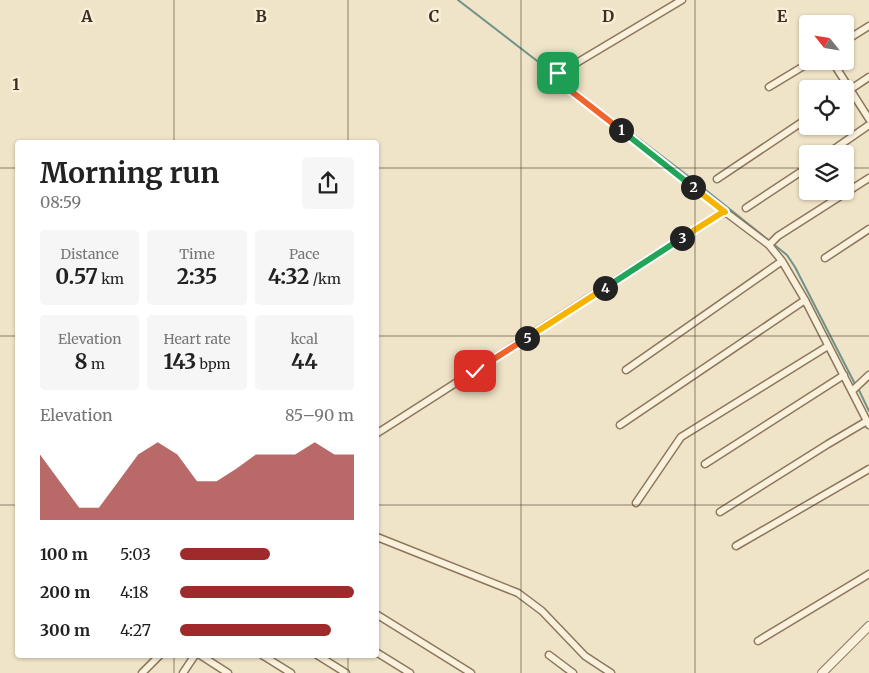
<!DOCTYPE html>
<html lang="en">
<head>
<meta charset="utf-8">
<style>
  body { margin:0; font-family:Merriweather,serif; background:#f6f6f6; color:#222; height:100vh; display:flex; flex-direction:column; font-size:19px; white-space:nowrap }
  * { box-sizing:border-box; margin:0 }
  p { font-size:16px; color:#767676 }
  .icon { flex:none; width:28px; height:28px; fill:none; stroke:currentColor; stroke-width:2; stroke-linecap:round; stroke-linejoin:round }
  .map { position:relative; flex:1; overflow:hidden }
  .details { position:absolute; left:15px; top:140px; width:364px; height:518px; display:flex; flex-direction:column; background:#fff; border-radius:5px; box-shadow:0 1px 4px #0004 }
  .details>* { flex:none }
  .needle { width:32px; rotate:300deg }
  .tools { position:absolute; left:799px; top:15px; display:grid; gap:10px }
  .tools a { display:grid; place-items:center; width:55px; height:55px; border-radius:5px; background:#fff; box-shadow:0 1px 4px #0004; font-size:25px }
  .pin { position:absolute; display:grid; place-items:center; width:42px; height:42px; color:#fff; margin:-21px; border-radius:10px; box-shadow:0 2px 8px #0006 }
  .km { position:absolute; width:25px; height:25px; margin:-12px; border-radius:50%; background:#222; color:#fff; font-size:14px; line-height:25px; text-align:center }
  .round { display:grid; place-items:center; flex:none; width:52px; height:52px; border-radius:5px; background:#f6f6f6 }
  .summary { display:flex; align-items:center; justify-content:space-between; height:85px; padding:0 25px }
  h1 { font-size:28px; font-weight:700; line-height:38px }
  .figures { display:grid; grid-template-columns:repeat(3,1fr); gap:8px; height:85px; padding:5px 25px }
  .figures div { display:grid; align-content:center; border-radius:5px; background:#f6f6f6; text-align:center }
  .figures b { font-size:21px; font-weight:700 }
  .figures small { font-size:14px; font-weight:400 }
  .figures p { font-size:14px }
  .chart { height:140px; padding:10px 25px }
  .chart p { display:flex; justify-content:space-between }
  .chart svg { width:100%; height:90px; margin-top:5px; fill:#9e2a2b; opacity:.7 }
  ul { padding:0 25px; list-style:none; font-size:16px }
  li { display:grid; grid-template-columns:80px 60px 1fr; align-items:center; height:38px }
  li i { height:12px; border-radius:6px; background:#9e2a2b }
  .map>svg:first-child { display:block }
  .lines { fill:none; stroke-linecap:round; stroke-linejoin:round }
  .stream { stroke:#6f938a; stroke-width:2 }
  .minor-casing { stroke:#8d765c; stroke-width:9 }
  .tertiary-casing { stroke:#8d765c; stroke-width:10 }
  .minor { stroke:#faf1dc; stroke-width:6 }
  .tertiary { stroke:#faf1dc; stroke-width:8 }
  .split-1-casing { stroke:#fff; stroke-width:10 }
  .split-2-casing { stroke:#fff; stroke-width:10 }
  .split-3-casing { stroke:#fff; stroke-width:10 }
  .split-4-casing { stroke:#fff; stroke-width:10 }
  .split-5-casing { stroke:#fff; stroke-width:10 }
  .split-6-casing { stroke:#fff; stroke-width:10 }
  .split-1 { stroke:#f0652b; stroke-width:6 }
  .split-2 { stroke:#22a559; stroke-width:6 }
  .split-3 { stroke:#f5b400; stroke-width:6 }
  .split-4 { stroke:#22a559; stroke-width:6 }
  .split-5 { stroke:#f5b400; stroke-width:6 }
  .split-6 { stroke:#f0652b; stroke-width:6 }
  .grid { fill:none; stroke:#3d2e20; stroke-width:1; stroke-opacity:0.55 }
  .grid-label { font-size:16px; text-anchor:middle; font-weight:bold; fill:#3d2e20; stroke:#f7eed8; stroke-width:5; stroke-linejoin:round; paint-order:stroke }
</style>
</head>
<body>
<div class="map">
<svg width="869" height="673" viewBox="0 0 869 673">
  <rect width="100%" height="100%" fill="#f0e4c8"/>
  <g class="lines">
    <path class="stream" d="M458 0 545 67
      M575 90 692 179 787 255 795 267 855 384
      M858 388 869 411"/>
    <defs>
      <path id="minor" d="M845 41 869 26
        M832 61 869 119
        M545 70 725 212
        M553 77 682 0
        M769 87 812 61
        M845 93 869 77
        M827 154 869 125
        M717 179 808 118
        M746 208 808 167
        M769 245 778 236 869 178
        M825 258 869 229
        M626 370 782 261
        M852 391 869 375
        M620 425 805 300
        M376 434 724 211 769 245 782 261 805 300 869 425
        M705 464 844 375
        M636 503 681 437 828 346
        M720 512 828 444 867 421
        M377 537 518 593 542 611 585 656 611 673
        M736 546 869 469
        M376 614 471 673
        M758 641 869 574
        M376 652 410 673
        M200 655 228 673
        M262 655 291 673
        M317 655 346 673
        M549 655 573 673
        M142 673 160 655
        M183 673 195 655"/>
      <path id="tertiary" d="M822 673 869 626"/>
    </defs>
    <use href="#minor" class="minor-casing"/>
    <use href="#tertiary" class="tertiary-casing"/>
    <use href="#minor" class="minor"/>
    <use href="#tertiary" class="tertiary"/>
  </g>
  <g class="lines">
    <defs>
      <path id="split-1" d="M558 73 553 77 621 130"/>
      <path id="split-2" d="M621 130 693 187"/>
      <path id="split-3" d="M682 238 723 212H725L693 187"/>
      <path id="split-4" d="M605 288 682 238"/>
      <path id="split-5" d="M527 338 605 288"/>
      <path id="split-6" d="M475 371 527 338"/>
    </defs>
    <use href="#split-1" class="split-1-casing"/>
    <use href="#split-2" class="split-2-casing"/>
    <use href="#split-3" class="split-3-casing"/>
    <use href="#split-4" class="split-4-casing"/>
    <use href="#split-5" class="split-5-casing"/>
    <use href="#split-6" class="split-6-casing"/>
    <use href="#split-1" class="split-1"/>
    <use href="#split-2" class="split-2"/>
    <use href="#split-3" class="split-3"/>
    <use href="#split-4" class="split-4"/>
    <use href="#split-5" class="split-5"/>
    <use href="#split-6" class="split-6"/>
  </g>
  <path class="grid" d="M174 0V142M348 0V142M521 0V673M695 0V673M0 168H18M376 168H808M845 168H869M0 336H18M376 336H869M0 505H18M376 505H869M174 655V673M348 655V673"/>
  <g class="grid-label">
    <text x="87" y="22">A</text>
    <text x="261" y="22">B</text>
    <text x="434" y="22">C</text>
    <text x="608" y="22">D</text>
    <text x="782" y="22">E</text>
    <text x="16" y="90">1</text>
  </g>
</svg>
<div class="tools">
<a><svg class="needle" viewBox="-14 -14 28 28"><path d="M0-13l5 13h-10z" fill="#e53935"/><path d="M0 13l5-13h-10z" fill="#767676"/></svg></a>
<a><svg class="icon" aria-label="locate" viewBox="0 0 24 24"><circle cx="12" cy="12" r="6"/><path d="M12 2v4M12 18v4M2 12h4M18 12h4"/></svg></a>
<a><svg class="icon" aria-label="layers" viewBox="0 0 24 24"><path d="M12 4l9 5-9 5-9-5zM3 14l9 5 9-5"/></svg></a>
</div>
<div class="pin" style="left:558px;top:73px;background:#1e9e55"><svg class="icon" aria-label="arrive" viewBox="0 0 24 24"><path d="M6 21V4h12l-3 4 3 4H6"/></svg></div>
<div class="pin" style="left:475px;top:371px;background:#d93025"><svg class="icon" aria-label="check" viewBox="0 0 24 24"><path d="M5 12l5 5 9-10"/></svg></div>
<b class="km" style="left:621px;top:130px">1</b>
<b class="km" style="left:693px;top:187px">2</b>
<b class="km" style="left:682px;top:238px">3</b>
<b class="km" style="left:605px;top:288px">4</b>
<b class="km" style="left:527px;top:338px">5</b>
<section class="details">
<div class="summary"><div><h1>Morning run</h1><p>08:59</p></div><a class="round"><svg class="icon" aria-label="share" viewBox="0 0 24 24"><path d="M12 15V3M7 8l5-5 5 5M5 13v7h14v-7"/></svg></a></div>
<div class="figures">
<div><p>Distance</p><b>0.57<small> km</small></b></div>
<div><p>Time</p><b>2:35</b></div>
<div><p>Pace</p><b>4:32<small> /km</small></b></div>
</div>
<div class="figures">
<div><p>Elevation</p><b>8<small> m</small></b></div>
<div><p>Heart rate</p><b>143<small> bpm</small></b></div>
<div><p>kcal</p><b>44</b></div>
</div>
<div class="chart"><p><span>Elevation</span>85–90 m</p>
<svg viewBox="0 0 160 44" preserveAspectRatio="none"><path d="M0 44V12L10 25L20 38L30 38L40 25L50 12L60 6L70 12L80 25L90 25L100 19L110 12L120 12L130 12L140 6L150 12L160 12V44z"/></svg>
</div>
<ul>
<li><b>100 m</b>5:03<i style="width:52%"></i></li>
<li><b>200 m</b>4:18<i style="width:100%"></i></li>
<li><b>300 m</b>4:27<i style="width:87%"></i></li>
</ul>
</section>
</div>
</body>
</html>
